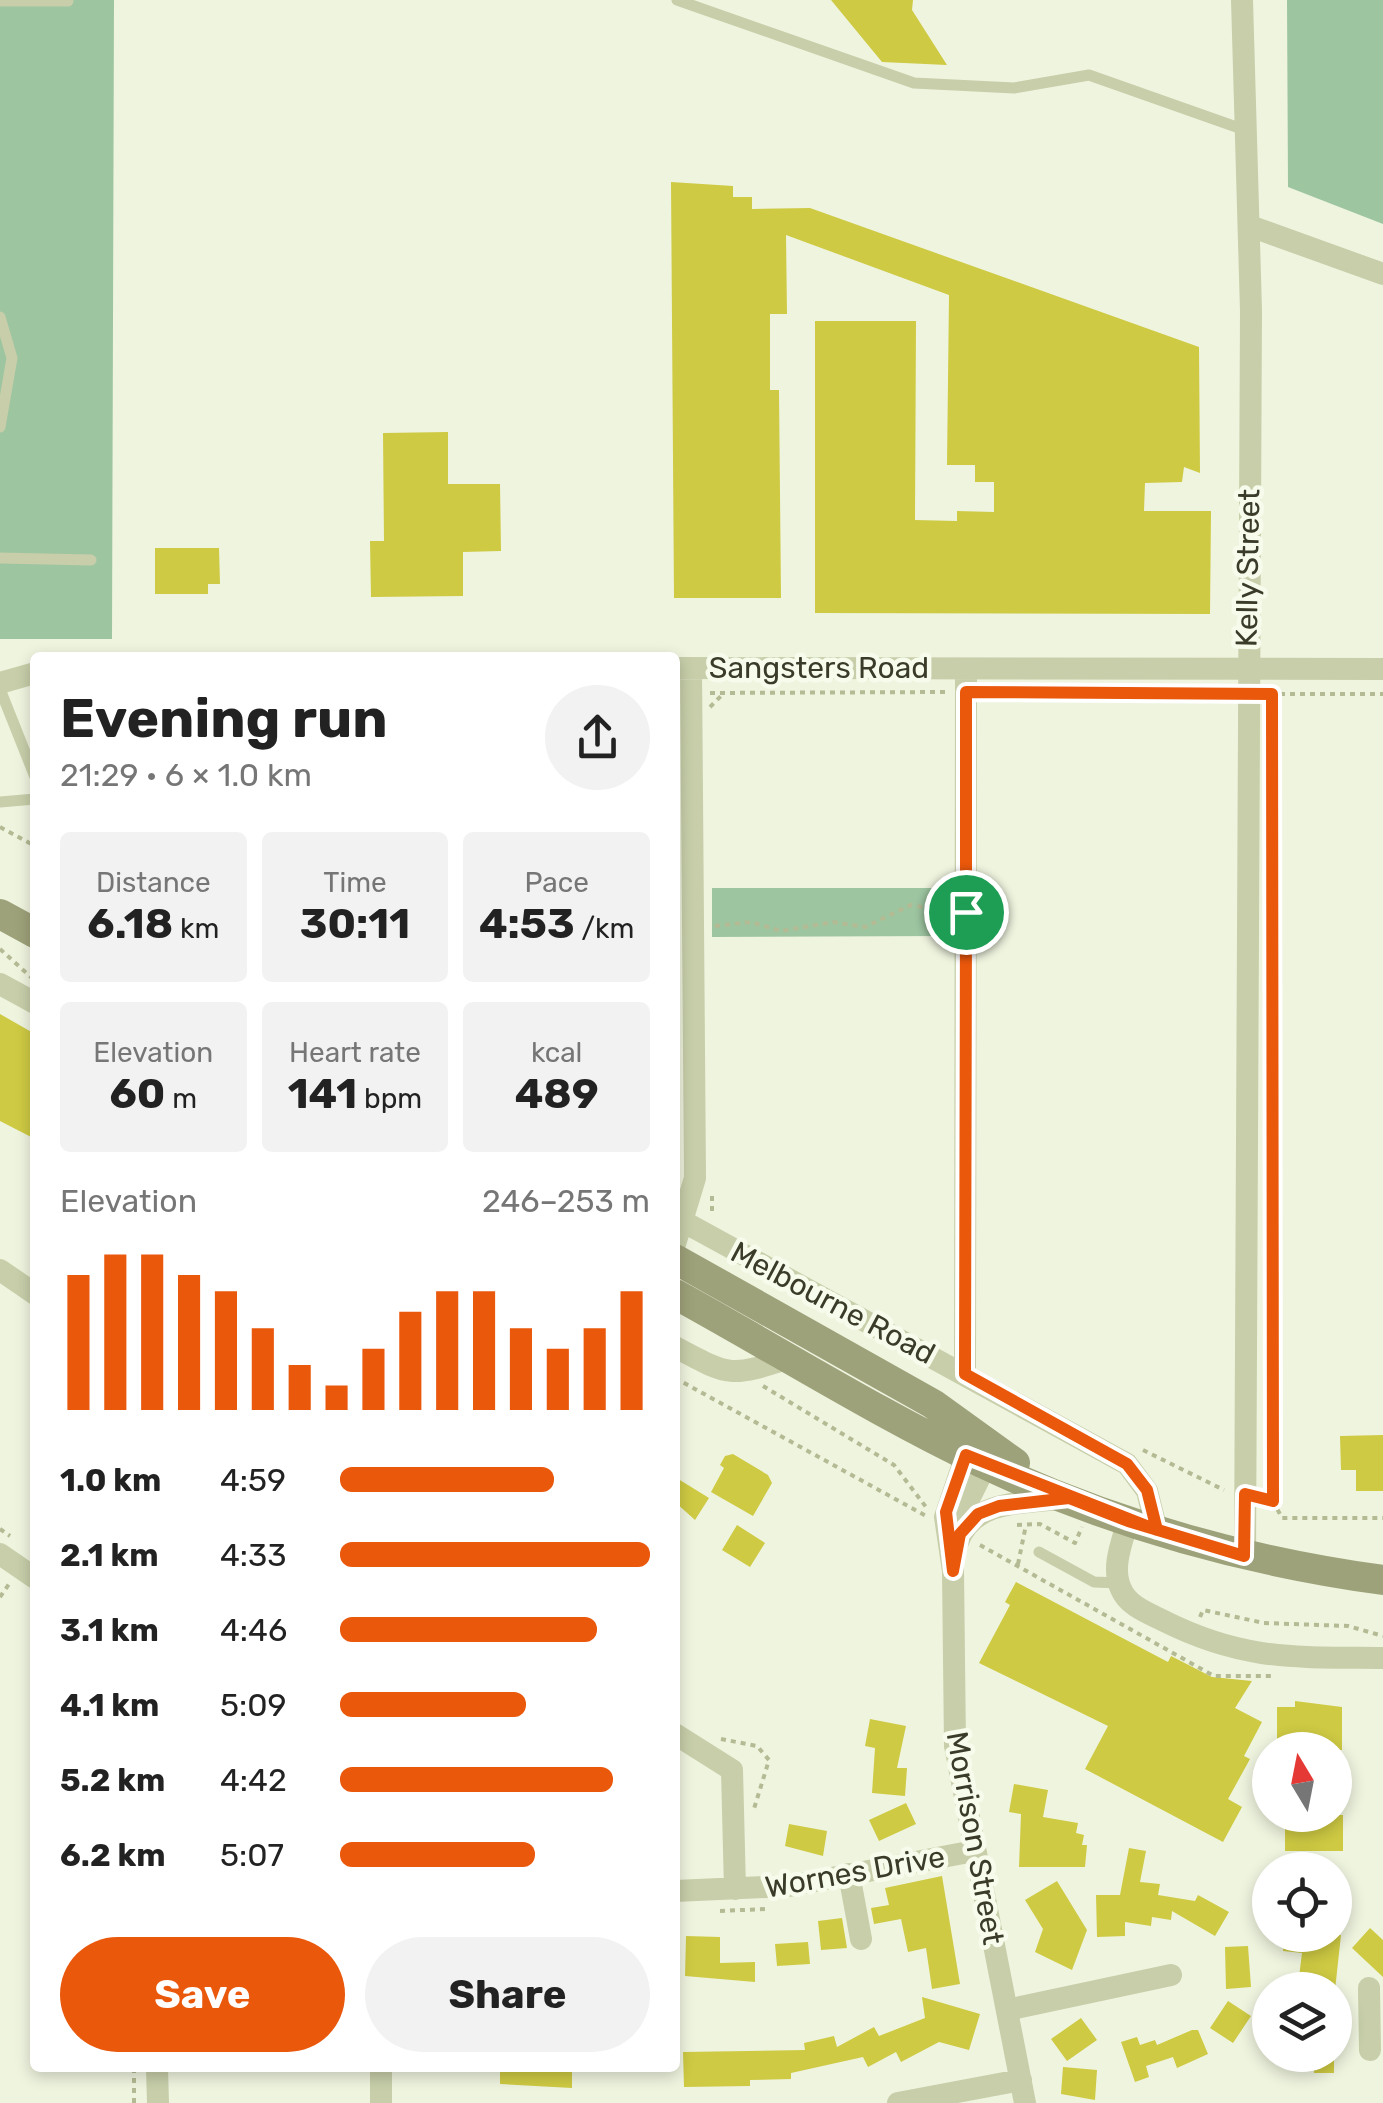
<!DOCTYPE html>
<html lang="en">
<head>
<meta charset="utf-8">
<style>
  body { margin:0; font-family:Rubik,sans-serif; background:#f2f2f2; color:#222; height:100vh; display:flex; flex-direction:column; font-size:38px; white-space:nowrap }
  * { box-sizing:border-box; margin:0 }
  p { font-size:32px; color:#767676 }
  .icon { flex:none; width:55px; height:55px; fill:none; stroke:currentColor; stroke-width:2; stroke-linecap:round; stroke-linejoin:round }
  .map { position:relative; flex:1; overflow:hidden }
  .details { position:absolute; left:30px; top:652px; width:650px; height:1420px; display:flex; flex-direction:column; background:#fff; border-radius:10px; box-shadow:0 5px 15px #0003 }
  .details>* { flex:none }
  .needle { width:65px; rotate:350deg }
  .fabs { position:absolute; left:1252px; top:1732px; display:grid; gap:20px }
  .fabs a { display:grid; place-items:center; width:100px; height:100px; border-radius:50%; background:#fff; box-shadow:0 5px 15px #0003; font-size:50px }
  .pin { position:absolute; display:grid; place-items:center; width:85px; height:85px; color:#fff; margin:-42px; border:5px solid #fff; border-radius:50%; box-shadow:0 2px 10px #0007 }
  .round { display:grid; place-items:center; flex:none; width:105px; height:105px; border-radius:52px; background:#f2f2f2 }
  .overview { display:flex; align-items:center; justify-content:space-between; height:170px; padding:0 30px }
  h1 { font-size:55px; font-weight:700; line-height:75px }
  .stats { display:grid; grid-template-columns:repeat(3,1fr); gap:15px; height:170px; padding:10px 30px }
  .stats div { display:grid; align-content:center; border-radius:10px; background:#f2f2f2; text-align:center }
  .stats b { font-size:42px; font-weight:700 }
  .stats small { font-size:28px; font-weight:400 }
  .stats p { font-size:28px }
  .chart { height:280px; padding:20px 30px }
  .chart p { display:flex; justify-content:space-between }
  .chart svg { width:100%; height:180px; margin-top:10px; stroke:#ea580c; stroke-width:6 }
  .primary-button { display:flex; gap:20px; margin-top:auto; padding:20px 30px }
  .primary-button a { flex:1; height:115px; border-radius:60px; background:#ea580c; color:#fff; font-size:40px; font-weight:700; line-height:115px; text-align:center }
  .primary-button a+a { background:#f2f2f2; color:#222 }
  ul { padding:0 30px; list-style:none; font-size:32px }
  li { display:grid; grid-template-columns:160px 120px 1fr; align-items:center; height:75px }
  li i { height:25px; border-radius:12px; background:#ea580c }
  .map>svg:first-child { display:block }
  .green { fill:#9dc5a0 }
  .building { fill:#ceca43 }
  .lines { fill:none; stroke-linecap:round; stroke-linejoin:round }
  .path { stroke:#b4ba93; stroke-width:4; stroke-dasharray:5 5; stroke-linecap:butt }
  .lane { stroke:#c7cea9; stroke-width:11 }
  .street { stroke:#c7cea9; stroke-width:22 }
  .secondary { stroke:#9ea27a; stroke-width:30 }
  .route-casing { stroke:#fff; stroke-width:20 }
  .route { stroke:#ea580c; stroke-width:12 }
  .labels { text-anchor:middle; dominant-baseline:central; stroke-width:9; stroke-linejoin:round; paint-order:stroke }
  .street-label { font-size:30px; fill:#3a3b29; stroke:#f7fbec }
</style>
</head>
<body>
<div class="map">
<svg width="1383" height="2103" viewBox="0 0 1383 2103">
  <rect width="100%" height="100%" fill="#eff4df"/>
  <path class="green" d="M0 0H114L112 639H0Z
    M1287 0H1383V224L1288 187Z
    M712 888H945V936L712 937Z"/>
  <path class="building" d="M831 0H913L912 10 947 65 882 62Z
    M671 182 733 186V197H752V209L810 208 1199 347 1200 473 1184 467 1182 482 1145 483 1144 511H1211L1210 614 815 613V321H916L915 520 957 521V511L994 512V482H975V465H947L949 295 786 235 787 314H770V390H779L781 598H674Z
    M448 432V484H500L501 551 463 552V596L371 597 370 541H384L383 433Z
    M155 548H219L220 584H208V594H155Z
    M0 1014 35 1034V1139L0 1121Z
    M1383 1435V1491H1356V1470H1341L1340 1436Z
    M733 1454 768 1475 772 1483 753 1516 711 1492 724 1468 720 1465 725 1456Z
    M675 1477 709 1498 695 1520 675 1502Z
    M737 1525 765 1543 750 1567 722 1550Z
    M1016 1582 1168 1662 1171 1656 1212 1677 1252 1681 1235 1708 1262 1722 1244 1756 1250 1759 1228 1799 1242 1807 1223 1842 1085 1769 1108 1726 979 1663 1010 1605 1005 1602Z
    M1295 1701 1342 1707V1750H1277V1707H1295Z
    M870 1719 906 1726 897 1768H907L905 1796 872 1793 875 1748 865 1746Z
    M1014 1784 1048 1790 1043 1817 1078 1823 1076 1833 1084 1835 1082 1845H1087L1085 1867H1019L1021 1814 1009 1812Z
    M906 1803 916 1824 879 1841 869 1820Z
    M1285 1815H1343V1851H1285Z
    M789 1824 827 1831 823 1856 785 1846Z
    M1129 1848 1146 1851 1140 1882 1160 1884 1158 1895 1195 1901 1198 1895 1229 1912 1215 1936 1172 1911 1171 1920 1152 1917 1151 1926 1125 1922V1936L1097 1937 1096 1895H1120Z
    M942 1876 960 1984 932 1989 926 1948 908 1952 901 1919 874 1924 871 1908 889 1905 885 1888Z
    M1057 1881 1087 1930 1072 1970 1035 1952 1043 1929 1025 1900Z
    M842 1918 847 1948 821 1950 818 1921Z
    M1370 1928 1383 1940V1977L1352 1948Z
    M1285 1935H1341L1335 1990H1321L1322 1980 1299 1977 1302 1953 1283 1951Z
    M686 1936 720 1937V1963L755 1962V1982L685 1976Z
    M808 1942 810 1964 777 1966 775 1944Z
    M1248 1946 1251 1987 1226 1989 1225 1947Z
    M922 1997 980 2014 969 2050 939 2042 901 2062 896 2052 868 2067 863 2057 791 2073V2079L750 2080V2086L684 2087 683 2052 805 2050 804 2043 834 2036 837 2047 874 2027 879 2036 925 2018Z
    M1228 2001 1251 2016 1233 2043 1210 2028Z
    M1081 2018 1097 2040 1067 2061 1051 2039Z
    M1192 2030H1198L1208 2054 1177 2068 1173 2057 1146 2066 1149 2077 1135 2082 1121 2042 1137 2037 1140 2045 1155 2040 1157 2045Z
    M1313 2055H1334V2073H1314Z
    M1063 2067 1097 2070 1095 2100 1061 2094Z
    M500 2068H572V2088L500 2084Z"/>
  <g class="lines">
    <path class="path" d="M710 693 945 692
      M985 693H1230
      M1270 694H1383
      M1272 694 1273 1501
      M710 707 724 693
      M0 827 35 846
      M715 926 751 922 781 931 833 922 865 927 911 905 945 911
      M0 949 32 978
      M712 1196V1216
      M675 1378 928 1517
      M763 1386 894 1465 926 1507
      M1143 1450 1224 1490
      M1263 1498 1273 1501 1282 1518H1383
      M1017 1525 1040 1524 1075 1543 1082 1527
      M0 1529 10 1536
      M980 1545 1214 1676H1271
      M1018 1564 1026 1525
      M0 1597 9 1584
      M1200 1617 1203 1610 1264 1623 1348 1626 1383 1636
      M721 1739 757 1746 769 1760 753 1812
      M720 1911 765 1909
      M134 2103V2068"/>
    <path class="lane" d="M677 0 914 83 1014 88 1089 75 1242 129
      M0 1H68
      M0 317 12 358 0 427
      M0 558 91 560
      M0 689 35 777
      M0 802 35 799
      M1039 1552 1094 1582 1118 1583"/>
    <path class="street" d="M1242 0 1251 311 1245 1556
      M1250 226 1383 274
      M675 668 1383 669
      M0 683 35 673
      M0 984 35 1003
      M684 1222 1127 1464 1147 1491 1157 1531
      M675 1244 695 1178 691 668
      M0 1270 35 1294
      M675 1347C731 1377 730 1377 790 1358
      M965 1375 966 669
      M966 1455 945 1517 953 1571 955 1746 1025 2103
      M1128 1521C1122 1542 1111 1568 1121 1589 1128 1606 1148 1613 1164 1621 1244 1661 1296 1657 1383 1658
      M959 1533 967 1503 986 1465
      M958 1542C973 1500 1023 1503 1060 1499
      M0 1554 35 1578
      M675 1734 732 1770 735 1889
      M849 1874 861 1939
      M675 1891 789 1886 974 1851
      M1369 1988 1370 2050
      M1007 2010 1171 1975
      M157 2068 158 2103
      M381 2068V2103
      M898 2103 1021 2080"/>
    <path class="secondary" d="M0 914 35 933
      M675 1259 933 1404 1015 1463
      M675 1294C777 1350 877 1413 982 1463 1109 1523 1245 1561 1383 1580"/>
  </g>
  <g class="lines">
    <defs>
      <path id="route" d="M966 912 965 1374 1127 1464 1147 1490 1157 1530 966 1455 946 1512 953 1571 960 1534 978 1514 999 1506 1069 1498 1128 1521 1244 1556 1245 1494 1273 1501 1272 694 966 692V912"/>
    </defs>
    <use href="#route" class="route-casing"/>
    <use href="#route" class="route"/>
  </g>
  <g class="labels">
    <g class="street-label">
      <text transform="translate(1248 568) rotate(-89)">Kelly Street</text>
      <text x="819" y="668">Sangsters Road</text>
      <text transform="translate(833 1303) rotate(28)">Melbourne Road</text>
      <text transform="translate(975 1838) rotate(80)">Morrison Street</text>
      <text transform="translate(855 1872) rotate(-10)">Wornes Drive</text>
    </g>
  </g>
</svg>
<div class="fabs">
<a><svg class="needle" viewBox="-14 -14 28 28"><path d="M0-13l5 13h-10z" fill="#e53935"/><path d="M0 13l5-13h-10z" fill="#767676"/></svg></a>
<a><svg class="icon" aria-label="locate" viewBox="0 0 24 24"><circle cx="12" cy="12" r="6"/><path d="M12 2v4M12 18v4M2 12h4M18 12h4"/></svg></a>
<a><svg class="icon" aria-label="layers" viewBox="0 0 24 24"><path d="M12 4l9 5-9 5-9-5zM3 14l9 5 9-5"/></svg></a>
</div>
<div class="pin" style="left:966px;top:912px;background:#1e9e55"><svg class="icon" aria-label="arrive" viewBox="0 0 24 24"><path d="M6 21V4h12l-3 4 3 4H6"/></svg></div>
<section class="details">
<div class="overview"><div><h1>Evening run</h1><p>21:29 · 6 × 1.0 km</p></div><a class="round"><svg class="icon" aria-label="share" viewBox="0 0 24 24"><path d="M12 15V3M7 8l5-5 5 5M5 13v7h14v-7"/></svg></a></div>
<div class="stats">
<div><p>Distance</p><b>6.18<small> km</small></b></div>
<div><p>Time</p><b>30:11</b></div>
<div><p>Pace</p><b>4:53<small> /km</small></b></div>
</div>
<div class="stats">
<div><p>Elevation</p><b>60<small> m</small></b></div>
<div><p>Heart rate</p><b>141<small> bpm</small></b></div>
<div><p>kcal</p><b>489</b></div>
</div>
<div class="chart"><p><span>Elevation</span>246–253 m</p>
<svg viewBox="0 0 160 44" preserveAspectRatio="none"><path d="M5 44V11M15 44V6M25 44V6M35 44V11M45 44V15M55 44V24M65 44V33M75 44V38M85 44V29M95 44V20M105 44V15M115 44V15M125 44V24M135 44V29M145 44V24M155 44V15"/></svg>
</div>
<ul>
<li><b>1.0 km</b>4:59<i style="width:69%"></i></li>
<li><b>2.1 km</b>4:33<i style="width:100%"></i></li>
<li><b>3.1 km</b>4:46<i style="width:83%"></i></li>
<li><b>4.1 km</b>5:09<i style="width:60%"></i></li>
<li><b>5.2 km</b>4:42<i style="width:88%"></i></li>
<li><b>6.2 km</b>5:07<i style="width:63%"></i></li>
</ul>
<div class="primary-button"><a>Save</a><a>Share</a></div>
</section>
</div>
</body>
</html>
